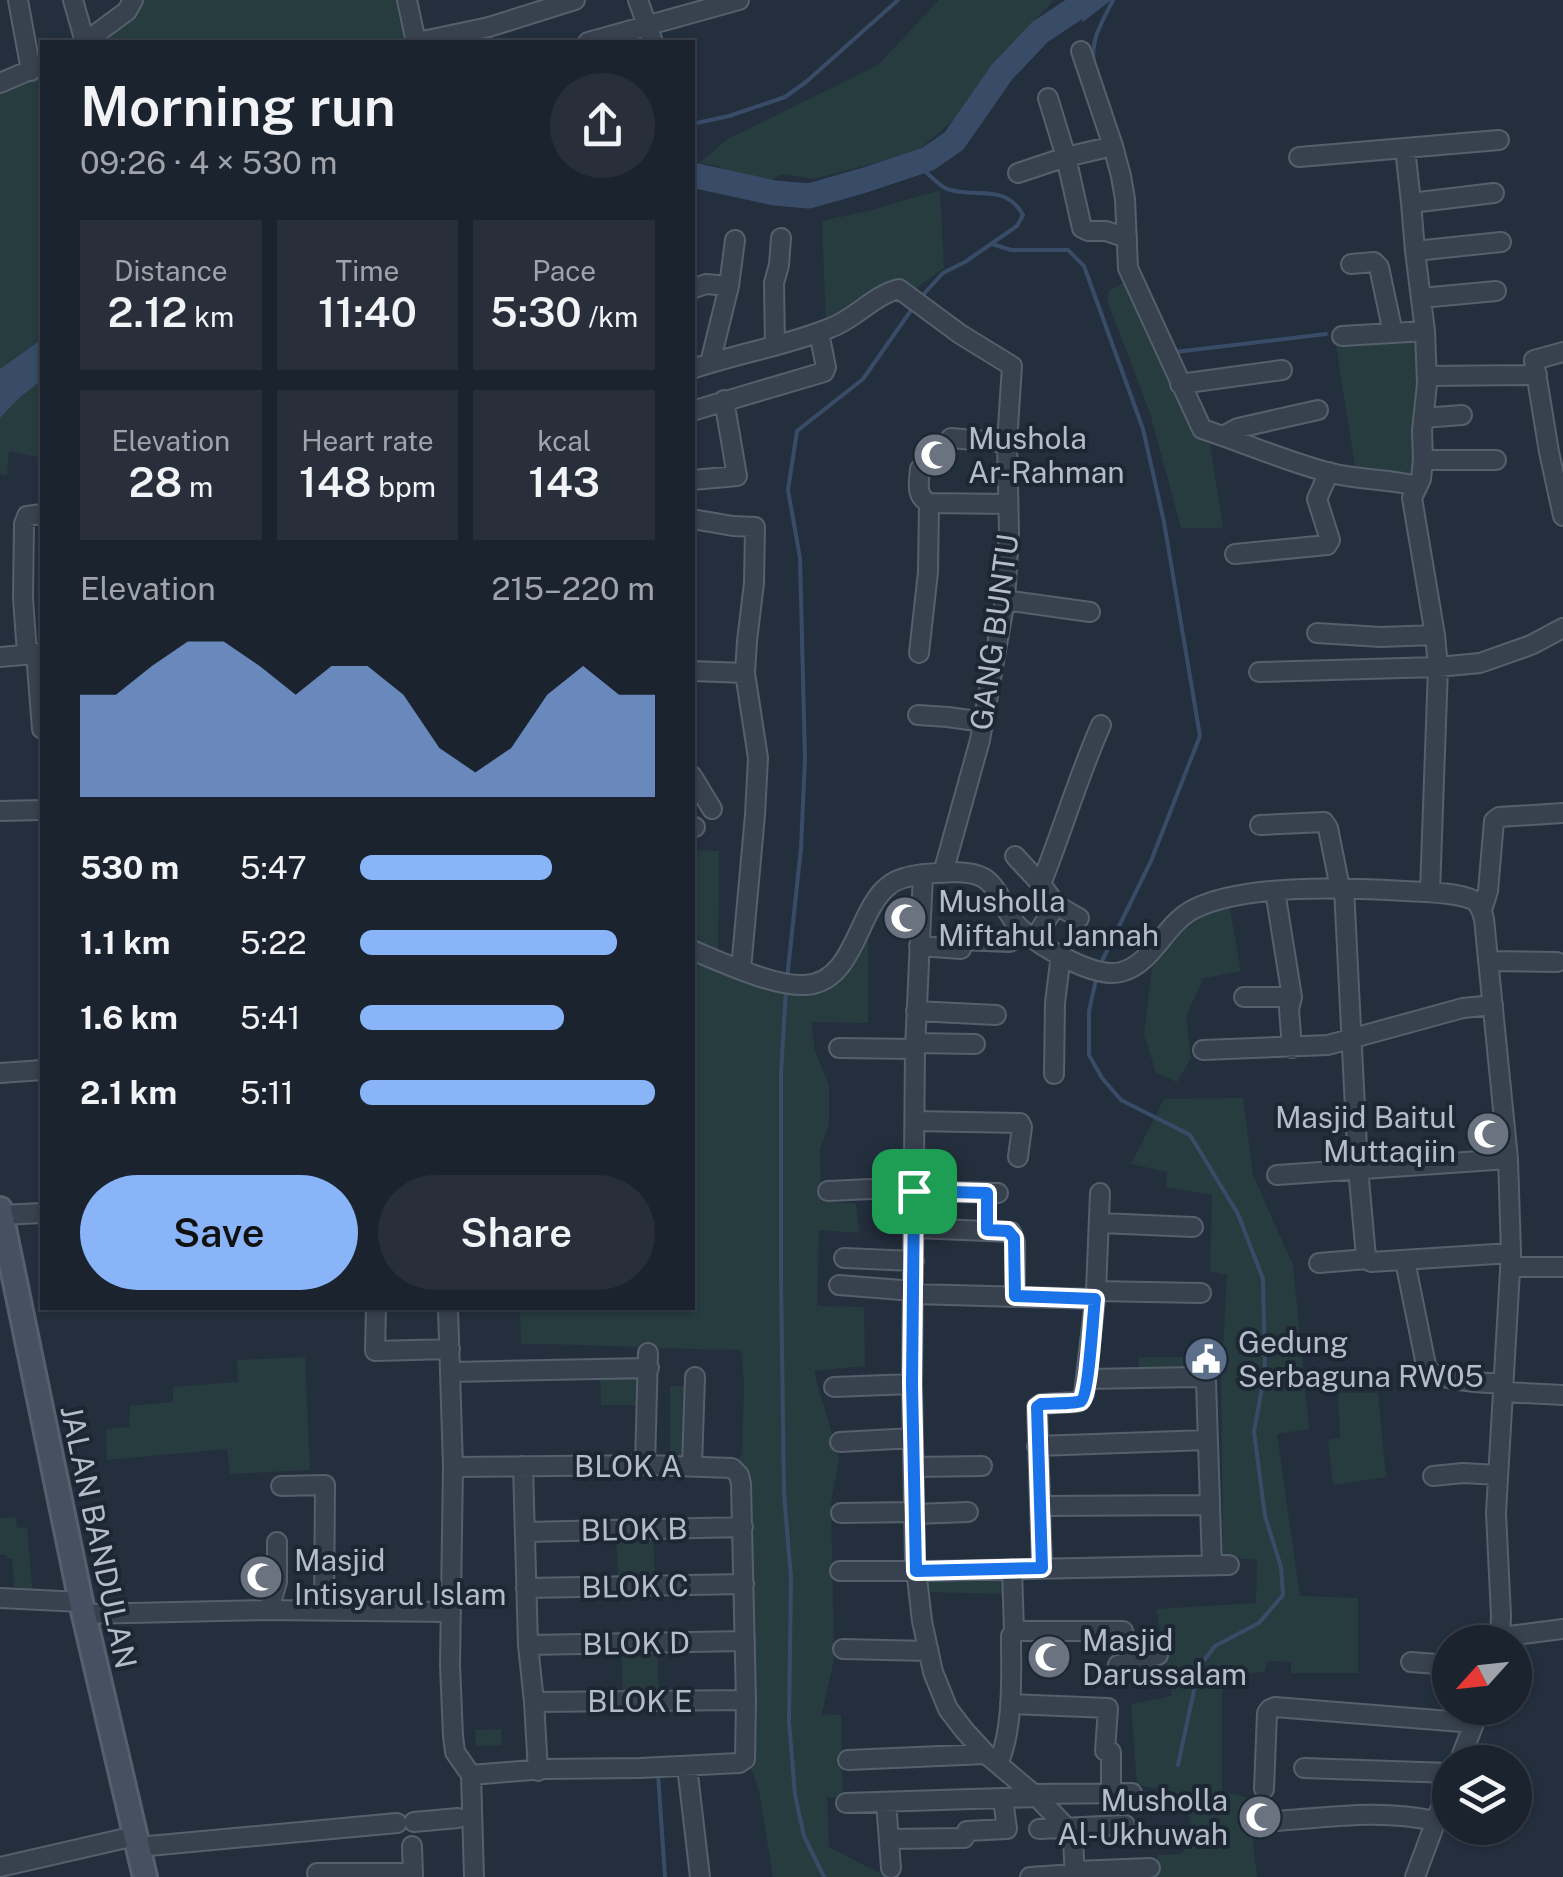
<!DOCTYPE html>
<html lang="en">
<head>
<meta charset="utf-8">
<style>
  body { margin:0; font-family:"Public Sans",sans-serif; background:#282f3a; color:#f1f3f6; height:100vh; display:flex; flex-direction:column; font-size:38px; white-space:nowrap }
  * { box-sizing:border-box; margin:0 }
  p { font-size:32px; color:#a0a4aa }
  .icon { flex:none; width:55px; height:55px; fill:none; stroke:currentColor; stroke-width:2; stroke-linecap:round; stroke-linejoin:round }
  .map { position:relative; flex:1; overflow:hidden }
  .drawer { position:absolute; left:40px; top:40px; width:655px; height:1270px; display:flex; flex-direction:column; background:#1b232e; border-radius:0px; box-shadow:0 2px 8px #0004,0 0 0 2px #39404a }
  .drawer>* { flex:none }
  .needle { width:65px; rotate:243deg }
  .tools { position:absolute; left:1432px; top:1625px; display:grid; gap:20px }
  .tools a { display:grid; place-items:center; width:100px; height:100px; border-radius:50%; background:#1b232e; box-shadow:0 2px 8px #0004,0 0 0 2px #39404a; font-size:50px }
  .pin { position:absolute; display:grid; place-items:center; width:85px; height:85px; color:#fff; margin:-42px; border-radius:20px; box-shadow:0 5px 15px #0006 }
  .round { display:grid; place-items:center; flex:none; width:105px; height:105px; border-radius:52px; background:#282f3a }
  .overview { display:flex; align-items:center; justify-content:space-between; height:170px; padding:0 40px }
  h1 { font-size:55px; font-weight:600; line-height:75px }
  .stats { display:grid; grid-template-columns:repeat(3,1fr); gap:15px; height:170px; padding:10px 40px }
  .stats div { display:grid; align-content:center; border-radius:0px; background:#282f3a; text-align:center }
  .stats b { font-size:42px; font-weight:600 }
  .stats small { font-size:28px; font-weight:400 }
  .stats p { font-size:28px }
  .chart { height:280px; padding:20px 40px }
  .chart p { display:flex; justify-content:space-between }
  .chart svg { width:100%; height:180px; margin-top:10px; fill:#8ab4f8; opacity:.7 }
  .primary-button { display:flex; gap:20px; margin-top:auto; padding:20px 40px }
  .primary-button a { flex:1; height:115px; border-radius:60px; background:#8ab4f8; color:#111; font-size:40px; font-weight:600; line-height:115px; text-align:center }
  .primary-button a+a { background:#282f3a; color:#f1f3f6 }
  ul { padding:0 40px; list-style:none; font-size:32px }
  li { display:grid; grid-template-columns:160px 120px 1fr; align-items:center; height:75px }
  li i { height:25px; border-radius:12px; background:#8ab4f8 }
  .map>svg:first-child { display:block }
  .green { fill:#263c3f }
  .water { fill:#394c67 }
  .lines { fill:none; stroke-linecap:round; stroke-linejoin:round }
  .stream { stroke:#394c67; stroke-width:4 }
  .river { stroke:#394c67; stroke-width:25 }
  .minor-casing { stroke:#565f6c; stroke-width:22 }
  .secondary-casing { stroke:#565f6c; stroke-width:28 }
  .minor { stroke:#38414e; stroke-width:18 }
  .secondary { stroke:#465061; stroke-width:22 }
  .route-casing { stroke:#fff; stroke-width:20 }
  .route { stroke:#1a73e8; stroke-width:12 }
  .labels { text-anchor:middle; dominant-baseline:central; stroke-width:8; stroke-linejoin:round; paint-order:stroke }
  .poi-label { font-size:30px; fill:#b4bcc9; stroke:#1d2633; text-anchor:start }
  .street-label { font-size:30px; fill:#b4bcc9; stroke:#1d2633 }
</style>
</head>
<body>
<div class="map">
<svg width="1563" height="1877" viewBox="0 0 1563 1877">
  <rect width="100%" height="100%" fill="#242f3e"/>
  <path class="green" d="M138 0H402L411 42H89Z
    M939 0H1054L998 59 954 120 916 152 814 179 782 174 772 180 760 177 735 183 719 166 699 163 728 139 878 65Z
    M42 70V339L0 369V89Z
    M940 190 944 268 909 293 826 327 822 221 868 211Z
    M1126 281 1209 437 1223 528H1181L1150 413 1107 300 1109 291Z
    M1417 334 1421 389 1415 479 1356 473 1335 339Z
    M42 380V458L9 451 7 475 0 474V418L19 398Z
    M693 850 719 851 718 956 693 945Z
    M1229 904 1241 971 1200 979 1202 982 1186 1016 1191 1058 1177 1082 1156 1073 1144 1035 1152 968 1187 919Z
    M868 931V1023L811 1022 815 1051 829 1085V1125L820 1149 821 1201 856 1204 860 1233 819 1230 817 1306 864 1307 865 1366 814 1371 839 1459 831 1503 834 1659 822 1714 841 1715 843 1798 827 1797 829 1847 887 1877H773L759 1791 750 1765 754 1760 748 1525 737 1463 742 1453 744 1384 741 1350C667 1349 594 1344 521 1344L520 1308H692L693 957 809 993Z
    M1243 1098 1253 1175 1293 1265 1309 1429 1277 1434 1300 1596 1358 1598V1673H1291V1662L1268 1661 1264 1672 1222 1675V1791L1248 1798 1257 1877H1158L1157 1855 1181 1854 1193 1838 1188 1810 1174 1792 1137 1785 1131 1704 1172 1696 1156 1609 1256 1603 1257 1560 1223 1557 1221 1382 1227 1275 1210 1271 1212 1195 1166 1187 1167 1172 1131 1164 1164 1099Z
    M305 1357 310 1470 230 1474 227 1449 107 1460 106 1429 129 1427 130 1406 173 1402V1387L238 1382 237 1360Z
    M1139 1357H1183V1373H1139Z
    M600 1371 643 1372V1405H601Z
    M670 1386H692L689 1458 670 1457Z
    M1338 1393H1378L1386 1477 1333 1485 1328 1440 1340 1438Z
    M16 1517 17 1528 27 1527 33 1595H15L12 1559H7L6 1555H0V1518Z
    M653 1532 655 1581 618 1583 616 1533Z
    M1007 1577 1009 1594 924 1592 926 1578Z
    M657 1645 659 1696 623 1697 621 1646Z
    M501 1729 502 1745 476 1746 475 1730Z"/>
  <path class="water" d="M1080 0H1111L1083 22 1074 4Z
    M42 339V380L19 398 0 418V369Z"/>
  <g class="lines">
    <path class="stream" d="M1094 63C1090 40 1103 20 1113 0
      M692 124 729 116 785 97 806 82 898 0
      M992 244 1011 250H1068L1084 266 1143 429 1164 522 1200 736 1151 861 1100 965
      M921 297 943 273 965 262 1017 226 1023 215C1005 182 975 199 947 189 940 186 933 178 927 173L928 159
      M1173 348 1175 352 1326 334
      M1097 975 1089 1011V1055L1102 1078 1121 1100 1190 1135 1238 1214 1263 1279 1265 1371 1254 1432 1265 1516 1281 1567 1283 1595 1259 1623 1215 1646 1199 1667 1178 1765
      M787 979 801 848 805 759 800 558 788 490 797 431 863 379 912 309
      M786 989 781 1074V1276L784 1494 791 1578 789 1722 795 1795 804 1836 824 1877
      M658 1773 665 1877"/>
    <path class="river" d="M692 175 775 193 809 196 865 180 928 159 954 141 1002 72 1040 32 1088 0"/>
    <defs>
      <path id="minor" d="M18 0 31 71
        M73 0 85 42
        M407 0 416 42
        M638 0 653 42
        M85 42 127 11 133 0
        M418 42 489 27 575 0
        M588 42 739 0
        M1081 51 1113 146 1121 176 1125 199 1128 268 1202 429C1245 443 1287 462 1331 473 1359 480 1389 479 1417 486
        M0 83 42 65
        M1048 98 1066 157 1082 228 1088 231H1106L1127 238
        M1405 148 1411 203
        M1299 157 1499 140
        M1018 173 1066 157 1113 146
        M1415 251 1411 203 1494 193
        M1351 264 1374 262 1379 267 1393 333
        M692 289 706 284 729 286
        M1421 298 1496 291
        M1425 331 1415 251 1501 242
        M1342 336 1425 331 1427 384 1422 431 1423 460 1421 479 1412 498 1435 635 1438 667 1430 892
        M775 346 774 283 779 265 781 238
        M1563 352 1534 360 1549 452 1563 516
        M710 363 729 286 735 240
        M692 369C738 353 786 346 830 328 855 319 874 295 899 289L960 334 1012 366 1007 443 1009 532 1005 600 980 740 943 873
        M1427 376 1537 375
        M1180 384 1282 370
        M692 411 824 372 826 367 819 333
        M1423 418 1462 415
        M1223 436 1238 428 1318 410
        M951 438 1007 443
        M1423 460H1496
        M920 469C919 484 915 495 929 503L1008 504
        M692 480 737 476 724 400
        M692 519 733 526 755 527 754 583 747 641 745 673 758 758 755 815 741 969
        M1235 554 1327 545 1330 540 1317 499 1329 472
        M1005 600 1090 612
        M1317 633 1381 637 1435 635
        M36 653 42 729
        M919 653 928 572 929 503
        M27 654 23 598 24 524 27 516 42 514
        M0 657 34 654
        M692 671 745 673
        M1259 672 1438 667 1480 663 1531 645 1563 628
        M918 715 948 717 983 722
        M692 776 712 809
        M0 811 42 810
        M1260 825 1324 822 1328 828 1340 888
        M692 827H695
        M1015 856 1041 884
        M1344 888 1358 1168 1366 1257 1371 1262 1511 1253
        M1056 905 1079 918
        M1482 910 1488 891 1494 821 1499 817 1563 813
        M1034 939 1056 905 1041 884C1062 832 1078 777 1101 725
        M919 946 961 949V940L1010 942
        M692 950C721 962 775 987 805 985 854 983 857 912 887 887 897 878 911 876 923 874
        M1488 961 1557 962
        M1244 997H1292L1275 891
        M916 1011 996 1015
        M915 1043 975 1044
        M839 1048 915 1049
        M1292 1048 1289 1009 1292 997
        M1203 1050 1328 1045 1463 1008 1493 1005
        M0 1073 42 1070
        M1054 1074 1055 1003 1061 954
        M915 1121 1020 1123 1022 1127 1018 1157
        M1277 1175 1508 1159
        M828 1191 915 1187
        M914 1191 998 1193
        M1 1215 42 1213
        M1101 1223 1193 1227
        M915 1228 1011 1232 1015 1242V1296
        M844 1258 914 1261
        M1405 1261 1427 1370C1440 1380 1486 1384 1503 1383
        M1319 1263 1367 1259
        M1511 1267H1563
        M839 1285 914 1291
        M1096 1291 1201 1293
        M914 1294 1095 1299
        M376 1308 375 1351 450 1349
        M448 1308 453 1467 450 1665 453 1736 455 1752 471 1775 474 1877
        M451 1372 649 1368
        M1087 1379 1195 1377 1202 1378 1206 1382 1212 1565
        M834 1387 912 1384
        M1504 1392 1563 1395
        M840 1442 913 1438
        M1037 1446 1207 1440
        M645 1465 648 1353
        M523 1466 528 1645 534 1702 538 1771
        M692 1466 695 1377
        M453 1467 645 1465 732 1468 739 1475 741 1484 746 1700 745 1759 739 1763 640 1768 544 1769 471 1775
        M914 1467 982 1466
        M1433 1476 1463 1473 1498 1475
        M281 1486 325 1485 324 1611
        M1040 1506 1209 1505
        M841 1513 915 1512
        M915 1514 968 1512
        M525 1532 743 1527
        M1042 1568 1037 1407 1041 1404 1078 1402 1084 1394 1096 1291 1100 1193
        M840 1571H926L1229 1565
        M526 1588 744 1584
        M0 1598 81 1602
        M269 1610 277 1582V1542
        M84 1614 269 1610 450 1612
        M1014 1631H1123L1132 1661
        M1501 1637 1563 1629
        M528 1645 745 1641
        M843 1649 928 1651
        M1411 1662 1450 1665
        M1118 1665 1158 1655
        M534 1702 746 1700
        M1010 1704 1108 1708 1105 1751 1111 1752V1793
        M848 1760 986 1754
        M1459 1762 1480 1708
        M998 1764C1014 1728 1011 1676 1011 1636L1014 1631 1012 1569
        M687 1766 700 1877
        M1304 1768 1450 1773
        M1264 1789 1267 1713 1270 1709 1275 1707 1474 1723
        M1033 1794 1132 1793
        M886 1802 891 1868
        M846 1803 1037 1797
        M1277 1821C1330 1817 1383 1809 1435 1821
        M414 1822 458 1818
        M1039 1829 1125 1825
        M889 1839 964 1838 967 1831 1007 1829 1003 1799
        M412 1846 413 1877
        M138 1847 397 1823
        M0 1867 135 1836
        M1075 1871 1150 1868
        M317 1873H413
        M1030 1877 1075 1874
        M1075 1877 1073 1840 1066 1827 1037 1797 986 1754 964 1730 948 1709 933 1672 922 1621 915 1560 912 1384 915 1049 923 874C941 873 967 869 984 878 1001 889 1005 914 1019 927 1038 946 1095 979 1121 972 1154 963 1164 924 1194 909 1246 883 1347 888 1405 891 1423 892 1457 892 1473 900 1480 904 1482 911 1484 919L1508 1159 1511 1253 1496 1513 1501 1616 1500 1642
        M1415 1877 1450 1783"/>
      <path id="secondary" d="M0 1209 81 1602 145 1877"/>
    </defs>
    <use href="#minor" class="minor-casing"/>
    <use href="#secondary" class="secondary-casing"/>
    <use href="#minor" class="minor"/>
    <use href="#secondary" class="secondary"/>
  </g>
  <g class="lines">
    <defs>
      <path id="route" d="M914 1191 987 1193V1230L1008 1231 1014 1238 1015 1296 1095 1299C1093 1313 1089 1395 1081 1401 1076 1404 1048 1403 1041 1404L1037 1407 1042 1568 916 1571 912 1384Z"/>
    </defs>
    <use href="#route" class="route-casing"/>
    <use href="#route" class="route"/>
  </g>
  <defs>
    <symbol id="mosque-disc" viewBox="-11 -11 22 22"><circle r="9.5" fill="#6b7280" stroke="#1d2633"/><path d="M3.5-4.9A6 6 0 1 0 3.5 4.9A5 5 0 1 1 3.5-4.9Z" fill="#fff"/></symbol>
    <symbol id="civic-disc" viewBox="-11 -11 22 22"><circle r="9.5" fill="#5c6f8a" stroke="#1d2633"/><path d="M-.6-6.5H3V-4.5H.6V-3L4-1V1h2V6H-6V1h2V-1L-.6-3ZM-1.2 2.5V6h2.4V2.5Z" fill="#fff"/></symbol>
  </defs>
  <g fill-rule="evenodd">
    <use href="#mosque-disc" x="910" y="430" width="50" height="50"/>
    <use href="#mosque-disc" x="880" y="893" width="50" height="50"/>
    <use href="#mosque-disc" x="1463" y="1109" width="50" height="50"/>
    <use href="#civic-disc" x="1181" y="1334" width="50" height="50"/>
    <use href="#mosque-disc" x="236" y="1552" width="50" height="50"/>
    <use href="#mosque-disc" x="1024" y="1632" width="50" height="50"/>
    <use href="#mosque-disc" x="1235" y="1792" width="50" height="50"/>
  </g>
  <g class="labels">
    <g class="poi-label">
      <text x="968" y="438">Mushola<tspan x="968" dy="34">Ar-Rahman</tspan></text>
      <text x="938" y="901">Musholla<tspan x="938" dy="34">Miftahul Jannah</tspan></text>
      <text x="1456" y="1117" text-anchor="end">Masjid Baitul<tspan x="1456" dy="34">Muttaqiin</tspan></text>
      <text x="1238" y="1342">Gedung<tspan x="1238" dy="34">Serbaguna RW05</tspan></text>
      <text x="294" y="1560">Masjid<tspan x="294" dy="34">Intisyarul Islam</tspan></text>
      <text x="1082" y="1640">Masjid<tspan x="1082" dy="34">Darussalam</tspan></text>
      <text x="1228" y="1800" text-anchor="end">Musholla<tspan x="1228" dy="34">Al-Ukhuwah</tspan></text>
    </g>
    <g class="street-label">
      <text transform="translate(994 632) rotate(-82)">GANG BUNTU</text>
      <text x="628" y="1466">BLOK A</text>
      <text transform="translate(634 1529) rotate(-1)">BLOK B</text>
      <text transform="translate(99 1537) rotate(78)">JALAN BANDULAN</text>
      <text transform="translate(635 1586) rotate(-1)">BLOK C</text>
      <text transform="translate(636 1643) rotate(-1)">BLOK D</text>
      <text x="640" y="1701">BLOK E</text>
    </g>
  </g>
</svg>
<div class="tools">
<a><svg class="needle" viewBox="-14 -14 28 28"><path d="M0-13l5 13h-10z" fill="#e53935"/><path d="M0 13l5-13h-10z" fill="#a0a4aa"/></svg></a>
<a><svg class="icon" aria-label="layers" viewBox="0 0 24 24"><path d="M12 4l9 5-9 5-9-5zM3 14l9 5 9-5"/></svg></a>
</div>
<div class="pin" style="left:914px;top:1191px;background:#1e9e55"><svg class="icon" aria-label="arrive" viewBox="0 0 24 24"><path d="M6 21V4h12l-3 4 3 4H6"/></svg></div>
<section class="drawer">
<div class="overview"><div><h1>Morning run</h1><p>09:26 · 4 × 530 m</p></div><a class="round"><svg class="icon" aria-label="share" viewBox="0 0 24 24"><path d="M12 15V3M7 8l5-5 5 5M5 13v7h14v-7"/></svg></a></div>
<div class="stats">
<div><p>Distance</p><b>2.12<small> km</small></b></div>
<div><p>Time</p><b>11:40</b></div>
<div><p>Pace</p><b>5:30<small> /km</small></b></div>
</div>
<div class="stats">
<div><p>Elevation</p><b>28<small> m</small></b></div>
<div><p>Heart rate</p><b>148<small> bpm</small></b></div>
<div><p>kcal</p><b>143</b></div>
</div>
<div class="chart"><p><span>Elevation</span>215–220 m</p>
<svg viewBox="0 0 160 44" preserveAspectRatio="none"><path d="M0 44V19L10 19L20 12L30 6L40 6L50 12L60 19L70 12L80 12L90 19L100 32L110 38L120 32L130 19L140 12L150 19L160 19V44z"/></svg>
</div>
<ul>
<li><b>530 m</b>5:47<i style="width:65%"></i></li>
<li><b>1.1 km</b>5:22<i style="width:87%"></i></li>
<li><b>1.6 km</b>5:41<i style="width:69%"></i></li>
<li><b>2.1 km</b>5:11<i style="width:100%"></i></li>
</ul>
<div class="primary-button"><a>Save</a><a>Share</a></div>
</section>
</div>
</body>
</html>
